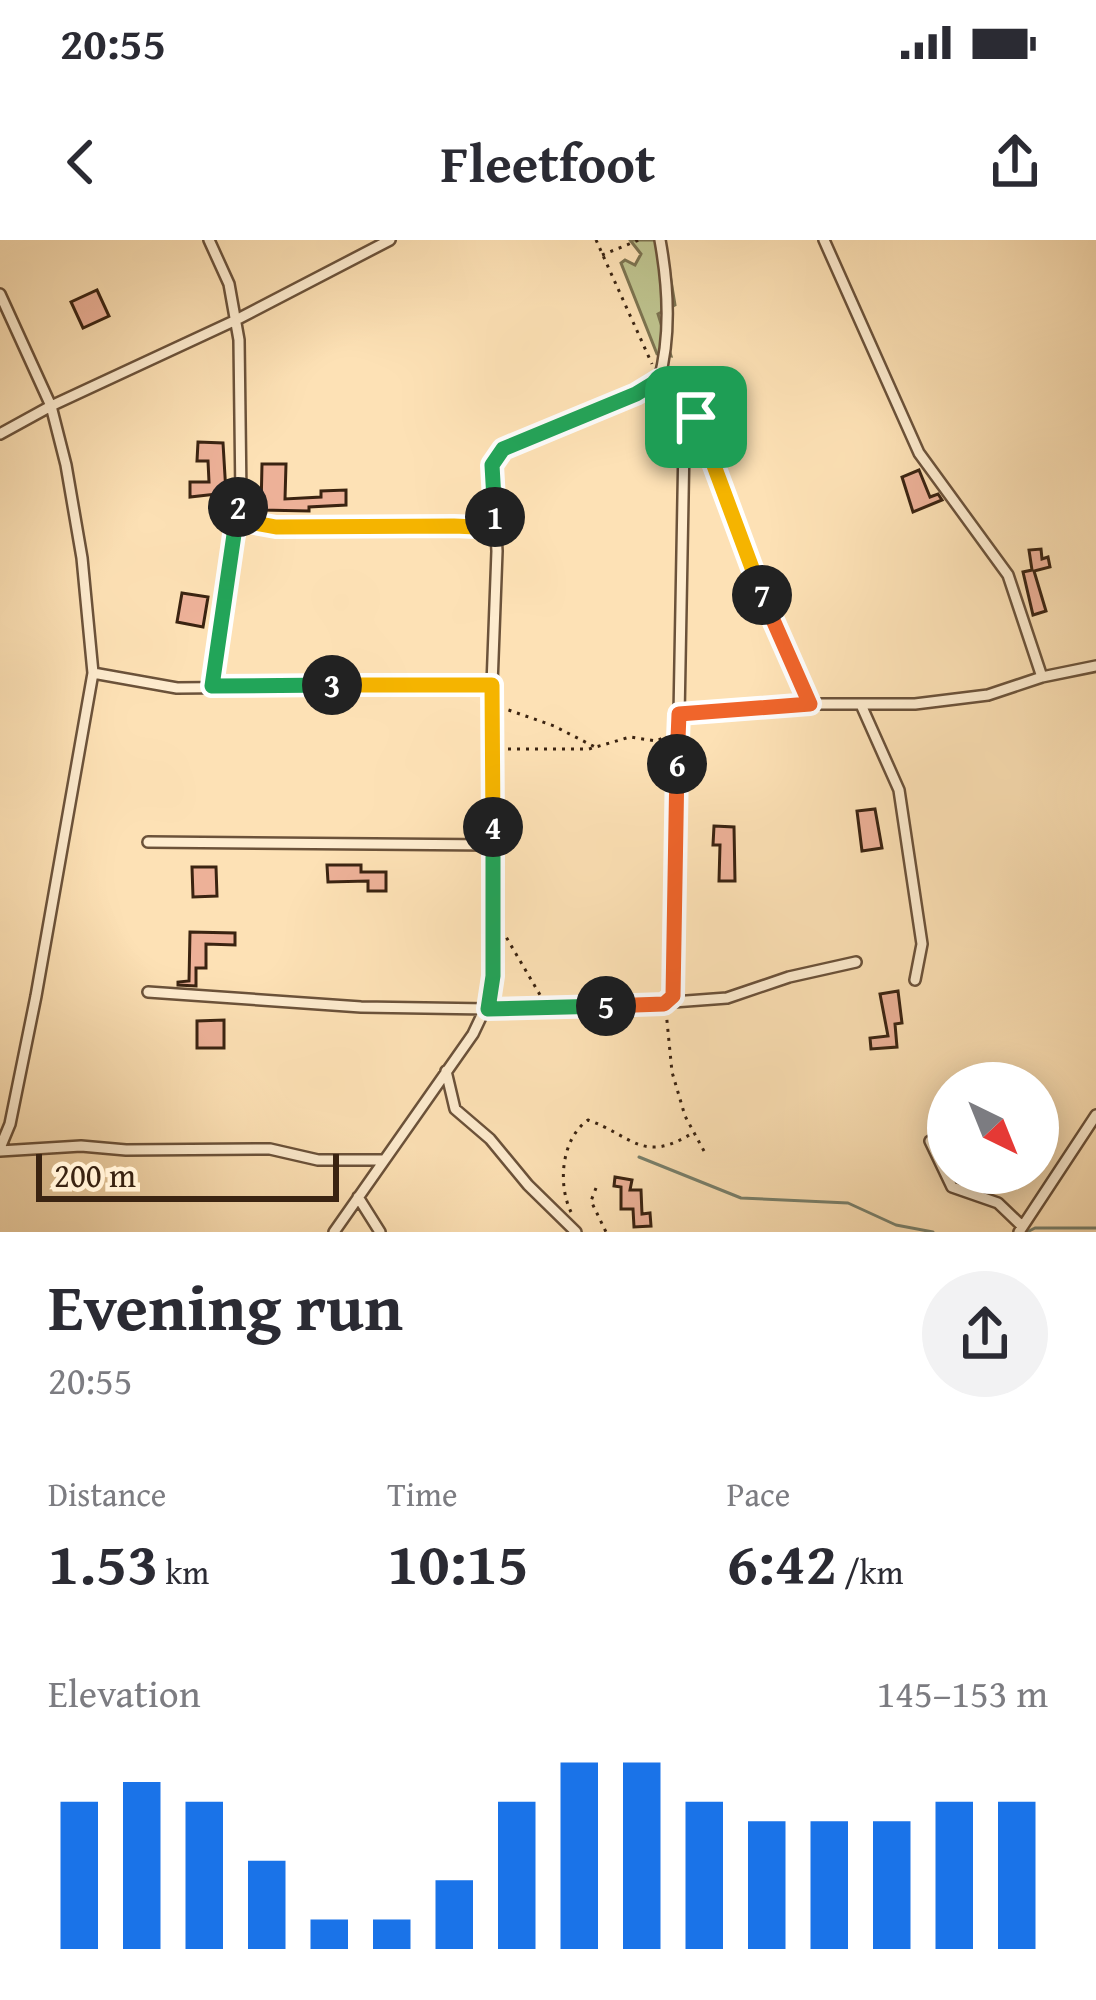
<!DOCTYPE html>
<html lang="en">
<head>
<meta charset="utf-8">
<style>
  body { margin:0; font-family:"Gentium Book Plus",serif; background:#f2f2f3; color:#2b2b33; height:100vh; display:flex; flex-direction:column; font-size:45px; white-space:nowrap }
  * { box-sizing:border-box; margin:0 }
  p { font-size:39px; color:#7c7c81 }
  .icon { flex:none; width:66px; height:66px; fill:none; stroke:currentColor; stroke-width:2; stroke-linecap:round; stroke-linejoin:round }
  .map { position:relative; height:992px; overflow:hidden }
  .side { display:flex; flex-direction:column; background:#fff; flex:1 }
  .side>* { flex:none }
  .needle { width:78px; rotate:137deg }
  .tools { position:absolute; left:927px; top:822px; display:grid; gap:24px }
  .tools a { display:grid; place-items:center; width:132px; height:132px; border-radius:50%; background:#fff; box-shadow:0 6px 30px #0003; font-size:60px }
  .scale { position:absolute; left:36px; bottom:30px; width:303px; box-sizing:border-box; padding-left:12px; border:6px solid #3a2311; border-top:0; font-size:33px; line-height:42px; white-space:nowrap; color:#3a2311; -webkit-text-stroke:9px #feeccf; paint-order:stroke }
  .pin { position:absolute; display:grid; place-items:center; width:102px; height:102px; color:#fff; margin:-51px; border-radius:24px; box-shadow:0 6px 18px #0006 }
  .km { position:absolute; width:60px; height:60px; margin:-30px; border-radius:50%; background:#222; color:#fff; font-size:33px; line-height:60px; text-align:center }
  .round { display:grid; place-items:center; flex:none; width:126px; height:126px; border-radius:63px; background:#f2f2f3 }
  .overview { display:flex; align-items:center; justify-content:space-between; height:204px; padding:0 48px }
  h1 { font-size:66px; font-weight:800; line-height:90px }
  .metrics { display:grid; grid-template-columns:repeat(3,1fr); gap:18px; height:204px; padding:12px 48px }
  .metrics div { display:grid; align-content:center }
  .metrics b { font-size:60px; font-weight:800 }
  .metrics small { font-size:33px; font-weight:400 }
  .metrics p { font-size:33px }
  .chart { height:336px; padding:24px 48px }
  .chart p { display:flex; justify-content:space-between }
  .chart svg { width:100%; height:216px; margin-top:12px; stroke:#1a73e8; stroke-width:6 }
  .status { display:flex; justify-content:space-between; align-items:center; height:84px; padding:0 60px; background:#fff; direction:ltr }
  .status svg { height:33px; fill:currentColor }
  header { display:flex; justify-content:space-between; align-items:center; height:156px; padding:0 48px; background:#fff; font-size:54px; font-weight:800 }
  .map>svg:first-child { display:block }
  .green { fill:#bec38e; stroke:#7c7350; stroke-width:3 }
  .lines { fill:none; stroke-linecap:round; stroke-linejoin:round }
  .stream { stroke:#78806c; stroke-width:3 }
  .building { fill:#edb198; stroke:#3a2311; stroke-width:3 }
  .minor-casing { stroke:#6b523a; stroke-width:14 }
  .path { stroke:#3a2311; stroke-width:3; stroke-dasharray:3 6; stroke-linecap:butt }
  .minor { stroke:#feeccf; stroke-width:9 }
  .split-1-casing { stroke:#fff; stroke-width:24 }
  .split-2-casing { stroke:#fff; stroke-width:24 }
  .split-3-casing { stroke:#fff; stroke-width:24 }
  .split-4-casing { stroke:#fff; stroke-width:24 }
  .split-5-casing { stroke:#fff; stroke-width:24 }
  .split-6-casing { stroke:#fff; stroke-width:24 }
  .split-7-casing { stroke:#fff; stroke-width:24 }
  .split-8-casing { stroke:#fff; stroke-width:24 }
  .split-1 { stroke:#22a559; stroke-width:15 }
  .split-2 { stroke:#f5b400; stroke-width:15 }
  .split-3 { stroke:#22a559; stroke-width:15 }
  .split-4 { stroke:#f5b400; stroke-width:15 }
  .split-5 { stroke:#22a559; stroke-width:15 }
  .split-6 { stroke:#f0652b; stroke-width:15 }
  .split-7 { stroke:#f0652b; stroke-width:15 }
  .split-8 { stroke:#f5b400; stroke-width:15 }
</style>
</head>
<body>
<div class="status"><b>20:55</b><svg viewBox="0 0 49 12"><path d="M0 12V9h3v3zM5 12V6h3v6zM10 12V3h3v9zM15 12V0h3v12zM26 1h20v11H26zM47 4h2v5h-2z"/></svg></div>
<header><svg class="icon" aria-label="back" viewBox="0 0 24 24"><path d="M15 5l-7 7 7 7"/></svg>Fleetfoot<svg class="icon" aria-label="share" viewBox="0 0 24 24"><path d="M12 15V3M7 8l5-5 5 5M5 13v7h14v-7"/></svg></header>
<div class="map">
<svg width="1096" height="992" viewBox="0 0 1096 992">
  <rect width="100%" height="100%" fill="#fde1b5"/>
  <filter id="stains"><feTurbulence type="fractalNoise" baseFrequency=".00167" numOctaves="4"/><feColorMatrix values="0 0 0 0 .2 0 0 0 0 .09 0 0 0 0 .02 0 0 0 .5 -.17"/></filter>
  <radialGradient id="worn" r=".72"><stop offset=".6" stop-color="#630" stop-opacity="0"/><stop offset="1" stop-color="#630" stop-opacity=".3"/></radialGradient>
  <path class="green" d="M630 0H659L665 4 675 65 658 74 671 116 657 114 621 23 625 20 635 25 641 14Z"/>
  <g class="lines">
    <path class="stream" d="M639 917 741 958 848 963 896 985 933 992
      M1027 992 1035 988H1096"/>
  </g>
  <path class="building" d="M97 50 109 76 83 88 71 62Z
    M198 202 223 203 226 253 190 257V242H209L208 221H197Z
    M262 224H286L285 259 321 257V251L346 250V265L309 267V271L261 270Z
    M919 230 930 257 938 254 942 260 913 272 902 237Z
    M1041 309 1042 319 1048 317 1050 327 1034 331 1046 371 1033 375 1023 332 1032 330 1029 310Z
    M182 353 208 357 203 387 177 382Z
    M875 569 882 608 862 611 857 571Z
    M714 586 734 587 735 641H719L720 605H713Z
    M327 625H361V632H386V651H368V641L328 642Z
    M192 627H216L217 656 193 657Z
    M190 692 235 693V705L206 704V728H196V746L178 745V742L189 741Z
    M898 751 902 783 895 784 897 807 871 809 870 798 888 796 880 754Z
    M224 780V808H197V781Z
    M615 937 632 940 630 950H641L642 974 650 973 651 986 634 987 633 969H621V947L614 946Z"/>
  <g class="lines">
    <defs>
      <path id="minor" d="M209 0 229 44 239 100 241 258 212 446
        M824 0 919 213 1008 335 1042 437
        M0 54 51 166 66 225 82 318 93 433 36 756 10 884 0 908
        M659 140 675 139 681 156 684 203 674 749 667 762
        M659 140C671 96 668 44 660 0
        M0 194 51 166 236 80 390 0
        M241 263 245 278 256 285 477 287 496 294
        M93 433 177 448 492 445
        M862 467 899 550 922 704 915 740
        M679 474 810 464H915L988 455 1042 437 1096 426
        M148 602 493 605
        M148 752 361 767 488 769 633 765 727 758 789 737 856 722
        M446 831 455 869 490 899 528 945 576 992
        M930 901 952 947 998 963 1022 986
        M0 911 81 906 126 910 270 909 318 920H384
        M358 957 380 992
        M334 992 473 794 491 756 492 445 497 311 492 225 504 209 636 154 659 140
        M1019 992 1096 875"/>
    </defs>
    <use href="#minor" class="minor-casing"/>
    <path class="path" d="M596 0 652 124
      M602 15 639 0
      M692 171 773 384 807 457
      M500 467 554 486 595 507
      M499 509H589L630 497 656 501 667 496
      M502 690 543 760
      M666 771 672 832 685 876 704 911
      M596 948 591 961 606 992
      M571 972C557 943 562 898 588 880 633 896 643 925 694 892"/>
    <use href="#minor" class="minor"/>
  </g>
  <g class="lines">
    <defs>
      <path id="split-1" d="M495 277 492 225 503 209 636 154 659 140 675 139 696 177"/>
      <path id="split-2" d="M238 267 241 258 249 282 276 287 454 286 476 287 496 294 495 277"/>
      <path id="split-3" d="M238 267 212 446 332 445"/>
      <path id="split-4" d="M332 445H492L493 587"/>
      <path id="split-5" d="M493 587V736L488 769 606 766"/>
      <path id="split-6" d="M606 766 664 764 673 756 677 524"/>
      <path id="split-7" d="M677 524 679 474 810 464 762 355"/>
      <path id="split-8" d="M696 177 762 355"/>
    </defs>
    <use href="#split-1" class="split-1-casing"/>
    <use href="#split-2" class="split-2-casing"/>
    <use href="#split-3" class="split-3-casing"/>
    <use href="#split-4" class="split-4-casing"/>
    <use href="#split-5" class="split-5-casing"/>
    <use href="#split-6" class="split-6-casing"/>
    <use href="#split-7" class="split-7-casing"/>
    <use href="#split-8" class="split-8-casing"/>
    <use href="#split-1" class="split-1"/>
    <use href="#split-2" class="split-2"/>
    <use href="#split-3" class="split-3"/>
    <use href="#split-4" class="split-4"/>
    <use href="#split-5" class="split-5"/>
    <use href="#split-6" class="split-6"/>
    <use href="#split-7" class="split-7"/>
    <use href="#split-8" class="split-8"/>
  </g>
  <rect width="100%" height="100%" filter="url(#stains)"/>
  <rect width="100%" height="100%" fill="url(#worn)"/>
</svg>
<div class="tools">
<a><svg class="needle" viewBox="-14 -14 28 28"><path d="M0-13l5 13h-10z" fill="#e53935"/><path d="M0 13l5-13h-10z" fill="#7c7c81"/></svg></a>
</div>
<div class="scale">200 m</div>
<div class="pin" style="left:696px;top:177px;background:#1e9e55"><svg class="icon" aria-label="arrive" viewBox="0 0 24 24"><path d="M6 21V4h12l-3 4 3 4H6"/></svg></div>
<b class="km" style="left:495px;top:277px">1</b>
<b class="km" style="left:238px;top:267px">2</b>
<b class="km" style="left:332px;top:445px">3</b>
<b class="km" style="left:493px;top:587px">4</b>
<b class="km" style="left:606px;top:766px">5</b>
<b class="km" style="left:677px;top:524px">6</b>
<b class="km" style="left:762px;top:355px">7</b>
</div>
<section class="side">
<div class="overview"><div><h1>Evening run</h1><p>20:55</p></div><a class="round"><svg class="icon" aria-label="share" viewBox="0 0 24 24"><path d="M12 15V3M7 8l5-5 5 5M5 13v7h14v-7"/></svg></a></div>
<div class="metrics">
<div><p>Distance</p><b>1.53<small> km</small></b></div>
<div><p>Time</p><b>10:15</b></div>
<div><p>Pace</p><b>6:42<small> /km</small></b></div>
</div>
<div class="chart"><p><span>Elevation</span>145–153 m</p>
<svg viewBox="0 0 160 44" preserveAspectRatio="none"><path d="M5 44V14M15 44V10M25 44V14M35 44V26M45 44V38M55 44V38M65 44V30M75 44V14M85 44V6M95 44V6M105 44V14M115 44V18M125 44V18M135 44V18M145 44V14M155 44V14"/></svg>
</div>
</section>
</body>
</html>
